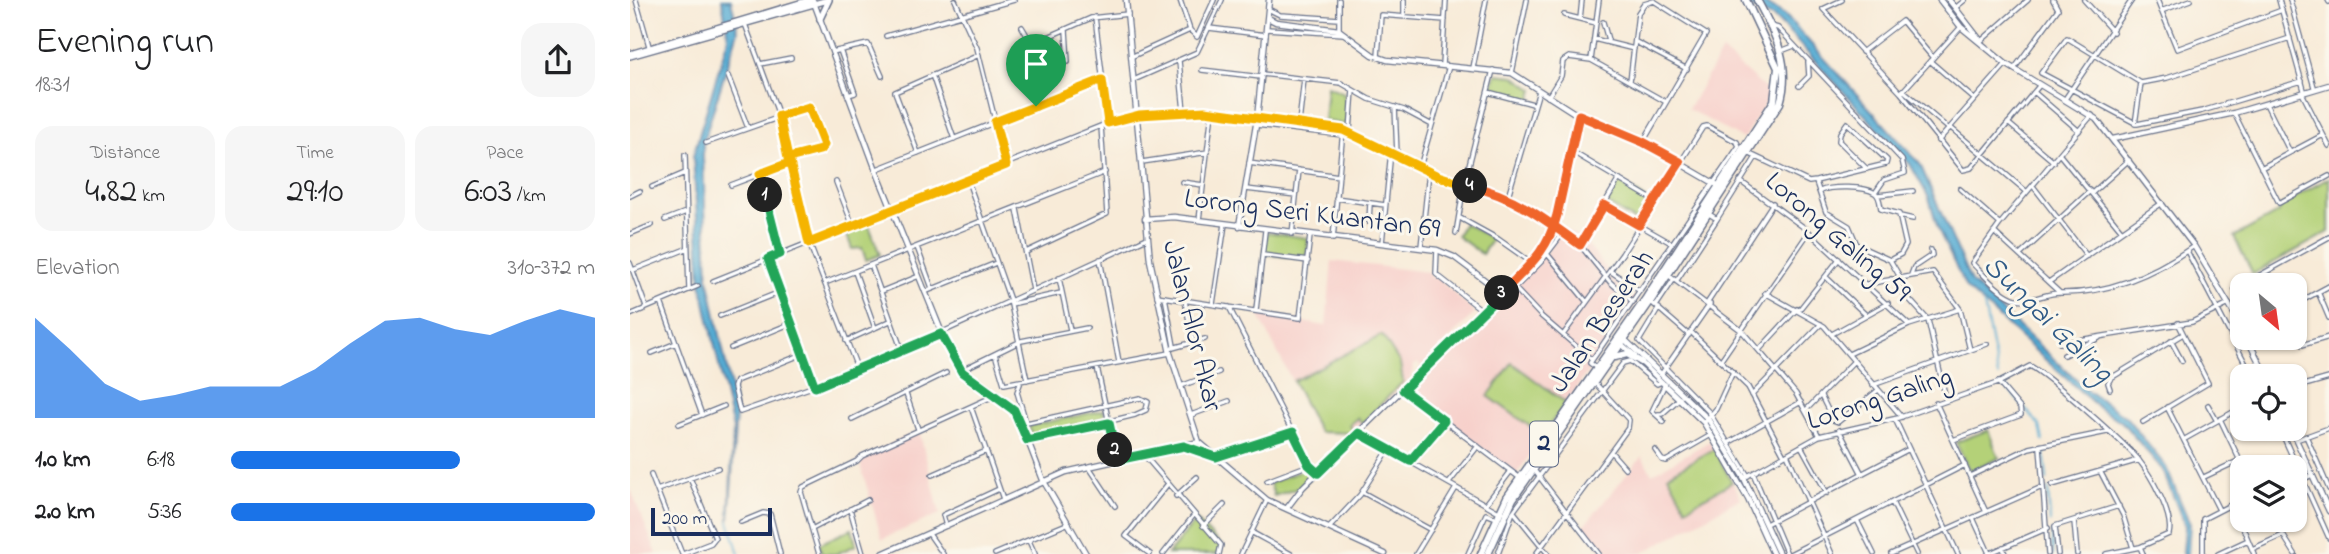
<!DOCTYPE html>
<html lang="en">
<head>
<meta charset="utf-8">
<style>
  body { margin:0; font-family:"Indie Flower",sans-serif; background:#f6f6f6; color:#202124; height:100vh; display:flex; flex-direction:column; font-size:26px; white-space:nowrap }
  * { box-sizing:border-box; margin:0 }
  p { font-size:23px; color:#757577 }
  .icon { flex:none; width:38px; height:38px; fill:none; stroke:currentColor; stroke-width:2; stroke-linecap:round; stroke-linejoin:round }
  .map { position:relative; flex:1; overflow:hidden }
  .side { display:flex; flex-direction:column; background:#fff; width:630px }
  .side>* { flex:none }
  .needle { width:46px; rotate:151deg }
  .buttons { position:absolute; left:1600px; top:273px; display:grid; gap:14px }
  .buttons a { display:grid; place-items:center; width:77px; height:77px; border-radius:14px; background:#fff; box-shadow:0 2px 5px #0004; font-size:35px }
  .scale { position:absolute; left:21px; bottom:18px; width:121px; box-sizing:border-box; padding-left:7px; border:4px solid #1b2f5e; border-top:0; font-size:19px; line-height:24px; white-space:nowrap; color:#1b2f5e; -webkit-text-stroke:5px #fbf7ec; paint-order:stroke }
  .pin { position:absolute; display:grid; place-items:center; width:60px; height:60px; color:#fff; margin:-72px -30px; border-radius:50% 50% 50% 0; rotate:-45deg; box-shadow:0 0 7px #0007 }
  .pin .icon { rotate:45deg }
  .km { position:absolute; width:35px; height:35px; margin:-18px; border-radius:50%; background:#222; color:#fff; font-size:19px; line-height:35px; text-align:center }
  .round { display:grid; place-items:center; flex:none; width:74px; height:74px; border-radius:21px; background:#f6f6f6 }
  .head { display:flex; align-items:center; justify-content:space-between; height:119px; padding:0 35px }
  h1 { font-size:38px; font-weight:600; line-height:52px }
  .stats { display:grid; grid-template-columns:repeat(3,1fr); gap:10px; height:119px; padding:7px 35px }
  .stats div { display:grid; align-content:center; border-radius:18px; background:#f6f6f6; text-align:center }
  .stats b { font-size:35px; font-weight:600 }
  .stats small { font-size:19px; font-weight:400 }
  .stats p { font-size:19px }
  .chart { height:196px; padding:14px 35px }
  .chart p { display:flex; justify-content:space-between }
  .chart svg { width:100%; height:126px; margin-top:7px; fill:#1a73e8; opacity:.7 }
  ul { padding:0 35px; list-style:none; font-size:23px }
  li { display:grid; grid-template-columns:112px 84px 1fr; align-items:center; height:52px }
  li i { height:18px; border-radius:9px; background:#1a73e8 }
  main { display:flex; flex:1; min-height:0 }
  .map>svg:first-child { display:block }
  .built { fill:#f7d0cb }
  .green { fill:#b4d178; stroke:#68806b; stroke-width:2 }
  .water { fill:#57acd3; stroke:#396e98; stroke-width:2 }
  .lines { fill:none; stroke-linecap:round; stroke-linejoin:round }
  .stream { stroke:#57acd3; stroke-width:2 }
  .street-casing { stroke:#687189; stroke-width:6 }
  .secondary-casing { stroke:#687189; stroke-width:7 }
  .primary-casing { stroke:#687189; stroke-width:8 }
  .highway-casing { stroke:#687189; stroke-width:9 }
  .street { stroke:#fff; stroke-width:3.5 }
  .secondary { stroke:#fff; stroke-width:4.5 }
  .primary { stroke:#fff; stroke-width:5 }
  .highway { stroke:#fff; stroke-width:6 }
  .split-1-casing { stroke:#fff; stroke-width:14 }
  .split-2-casing { stroke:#fff; stroke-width:14 }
  .split-3-casing { stroke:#fff; stroke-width:14 }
  .split-4-casing { stroke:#fff; stroke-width:14 }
  .split-5-casing { stroke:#fff; stroke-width:14 }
  .split-1 { stroke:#f5b400; stroke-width:9 }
  .split-2 { stroke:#22a559; stroke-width:9 }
  .split-3 { stroke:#22a559; stroke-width:9 }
  .split-4 { stroke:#f0652b; stroke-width:9 }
  .split-5 { stroke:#f5b400; stroke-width:9 }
  .labels { text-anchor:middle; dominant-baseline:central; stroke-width:6; stroke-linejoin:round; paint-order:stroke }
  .shield { fill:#fbf7ec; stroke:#5e6b89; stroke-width:2 }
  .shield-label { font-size:26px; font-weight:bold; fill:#1b2f5e }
  .street-label { font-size:28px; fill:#1b2f5e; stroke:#fbf7ec }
  .water-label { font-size:30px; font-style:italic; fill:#305b87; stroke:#fbf7ec }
</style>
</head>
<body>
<main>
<section class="side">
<div class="head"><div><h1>Evening run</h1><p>18:31</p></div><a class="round"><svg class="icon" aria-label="share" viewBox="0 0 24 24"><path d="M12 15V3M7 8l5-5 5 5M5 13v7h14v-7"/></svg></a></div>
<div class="stats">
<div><p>Distance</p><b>4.82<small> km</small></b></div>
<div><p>Time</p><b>29:10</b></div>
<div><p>Pace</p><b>6:03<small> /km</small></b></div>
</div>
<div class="chart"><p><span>Elevation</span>310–372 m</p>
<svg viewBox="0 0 160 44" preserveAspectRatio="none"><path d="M0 44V9L10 20L20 32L30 38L40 36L50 33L60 33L70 33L80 27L90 18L100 10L110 9L120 13L130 15L140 10L150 6L160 9V44z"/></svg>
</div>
<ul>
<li><b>1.0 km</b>6:18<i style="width:63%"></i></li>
<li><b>2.0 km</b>5:36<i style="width:100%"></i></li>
</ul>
</section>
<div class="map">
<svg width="1699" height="554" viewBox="0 0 1699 554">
  <rect width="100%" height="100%" fill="#fbf7ec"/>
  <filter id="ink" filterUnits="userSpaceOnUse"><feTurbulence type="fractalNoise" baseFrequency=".0143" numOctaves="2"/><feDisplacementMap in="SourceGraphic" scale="14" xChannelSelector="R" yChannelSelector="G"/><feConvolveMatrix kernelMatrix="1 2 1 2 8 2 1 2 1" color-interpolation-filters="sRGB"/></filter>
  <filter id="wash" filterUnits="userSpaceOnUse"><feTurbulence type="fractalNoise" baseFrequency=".00686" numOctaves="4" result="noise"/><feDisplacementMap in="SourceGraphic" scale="28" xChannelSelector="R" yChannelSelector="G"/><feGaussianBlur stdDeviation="1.57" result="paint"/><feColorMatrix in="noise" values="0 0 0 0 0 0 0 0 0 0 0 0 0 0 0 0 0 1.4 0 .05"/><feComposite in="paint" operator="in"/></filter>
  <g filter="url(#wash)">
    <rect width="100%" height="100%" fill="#f8ebd8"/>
    <path class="built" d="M1092 51 1141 94 1113 139 1058 109Z
      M929 226 956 242 988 285 1008 300 886 475 778 390 901 269 920 248Z
      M702 261 799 272V277L807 278 845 313 791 367 788 363 784 365 780 379 723 434 688 432 628 314 696 326Z
      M289 430 310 514 252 539 229 460Z
      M1080 441 1111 498 1011 554H976L953 527 1012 456 1022 474Z
      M0 488 27 554H0Z"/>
    <path class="green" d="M866 74 884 76 904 90 901 100 862 89Z
      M697 86 714 93 718 125 694 121Z
      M1699 178V232L1623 274 1604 237 1649 212 1651 205Z
      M989 182 1019 201 1007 222 977 204Z
      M238 223 250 255 236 260 232 248 222 249 216 232Z
      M834 223 862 239 852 254 827 236Z
      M637 232 678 238 677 259 634 254Z
      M752 335 770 363 773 382 732 423 727 418 719 425 724 431 721 433 689 432 663 381Z
      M882 363 936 403 912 435 858 396Z
      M474 410V418L402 436 399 426Z
      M1358 430 1369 458 1340 472 1326 442Z
      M1084 449 1102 482 1056 508 1038 475Z
      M678 468 682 475 669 488 644 496 640 483Z
      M566 520 592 546 588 554H538Z
      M222 529 226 545 206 554H192L189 544Z"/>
    <path class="water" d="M92 0H101L108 31 73 143V158L78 277 106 413 99 521 103 430 71 283 63 156 98 38Z
      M1103 0H1130L1155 15 1290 164 1341 282 1458 391 1496 417 1536 467 1560 524 1558 554H1553L1555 526 1532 469 1492 422 1470 409 1336 288 1308 229 1299 198 1280 164 1153 26 1143 17Z"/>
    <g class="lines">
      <path class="stream" d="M1354 305 1368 376
        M1374 384 1410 426 1413 441
        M1414 451 1417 480
        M1418 489 1420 522
        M99 521 109 554
        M1422 531 1423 554"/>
    </g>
  </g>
  <g filter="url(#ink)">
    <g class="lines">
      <defs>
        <path id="street" d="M6 0 19 46
          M325 0 347 48 376 164
          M550 0 560 30 567 37 584 0
          M709 0V29
          M1212 0 1193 9 1271 93 1333 170 1341 168 1409 86
          M1454 0 1483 32
          M1527 0 1547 49 1652 10
          M1649 0 1674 90
          M1660 0 1684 87
          M1698 0 1699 2
          M1325 8 1335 0
          M638 9 650 15 709 19
          M1531 11 1561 0
          M774 15V0
          M934 15 966 23
          M465 17 478 123
          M950 19 952 0
          M973 22 978 40
          M115 24 147 110 178 240 228 370
          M1141 26 1148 28 1272 160 1275 173 1254 180 1245 193
          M392 27 402 44
          M579 28 636 35
          M637 29 714 34
          M436 30 438 62
          M256 36 384 0
          M1660 38 1537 78 1511 83 1437 38 1411 73 1507 124 1572 111 1672 81
          M964 39 1004 49
          M1351 41 1398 0
          M1006 42 1057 69
          M210 50 225 93 218 95
          M1151 51 1164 46
          M202 52 238 44 252 76
          M1232 52 1272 21 1303 58
          M503 56 560 30
          M748 56 751 15 815 20
          M961 60 969 0
          M549 61 554 111
          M1300 61 1344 99
          M130 64 161 58
          M812 65 816 0
          M843 68 856 0
          M1384 69 1428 9 1423 0
          M572 70 631 77
          M882 73 897 0
          M632 74 711 83 739 99 774 110 802 125
          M302 75 324 139
          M98 76 118 128
          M506 79 567 52 592 0
          M1000 81 1008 13 1014 4 1024 1 1076 34 1013 142
          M1169 86 1179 76 1178 62
          M1273 90 1319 129
          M858 92 903 104
          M1404 92 1449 131
          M1271 93 1331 27
          M1672 93 1699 146
          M918 97 931 76 933 61 939 57 961 60 1036 102
          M1435 99 1502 0
          M1636 104 1660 152
          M406 106 402 44 461 18 498 14
          M765 107 767 154
          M1604 113 1649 203 1699 176
          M1462 115 1370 224 1342 263C1353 274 1368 292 1383 298 1399 304 1414 293 1430 293 1480 294 1524 274 1564 246
          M669 123 674 79
          M1378 123 1424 162
          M1505 124 1511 83
          M626 125 713 135
          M1321 128 1397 192
          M720 131 723 90
          M1308 141 1376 64
          M76 143 179 107 194 147 159 158
          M941 151 1025 201
          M288 153 265 92 349 55
          M1120 154 1179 182 1186 181 1256 164 1257 160 1217 123 1210 133 1209 141 1237 169
          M55 155 59 290
          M1430 155 1492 231
          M512 162 578 152
          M619 163 709 176
          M790 167 819 66
          M1631 168 1693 135
          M247 169 472 80
          M130 174 150 253
          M338 181 380 300 397 380
          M1110 181 1176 229 1279 325
          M206 182 223 226
          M552 182 573 185
          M1186 182 1196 212 1219 226 1227 245 1260 260 1270 277
          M101 185 159 163
          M1403 186 1457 256
          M22 187 55 173
          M616 189 666 195
          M1330 189 1370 224
          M1190 191C1200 186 1235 186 1245 193 1250 196 1250 204 1251 209L1269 214 1276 245 1271 254 1260 260
          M1462 193 1499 160
          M1248 195 1283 191
          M0 196 10 191
          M878 196 909 91
          M706 198 755 205
          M974 205 1041 243
          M387 209 403 290
          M1270 216 1283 219
          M830 218 868 239 902 263
          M1087 219 1126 157
          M35 220 56 212
          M569 220 582 112
          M739 222 740 203
          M1364 232 1430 293
          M826 233 834 185 863 70
          M0 234 22 225
          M662 234 669 170
          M703 239 713 130
          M752 243 761 151
          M950 245 989 179
          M287 247 302 288
          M791 247 799 171
          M807 250 806 274 853 311
          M914 250 956 301
          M1557 251 1622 376
          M396 252 477 214 471 126
          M633 255 678 261
          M1390 255 1460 191
          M138 259 185 387
          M470 259 489 362
          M0 263 16 307
          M241 265 272 351
          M3 270 56 249
          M980 271 1010 291
          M225 272 245 328
          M1038 275 1112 331 1166 394 1189 436
          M1281 275 1284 267 1302 255 1301 250
          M1196 277 1235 314
          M429 278 440 330
          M1261 279 1298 320 1316 399
          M1047 280 1087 219 1079 214
          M83 281 478 123 509 115 575 111 720 131 821 181 878 196 950 245 980 282 1003 302
          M1419 282 1532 203
          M195 283 475 172
          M881 284 911 316 962 360
          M1237 284 1303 272 1330 309 1340 350
          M885 288 911 262 933 233
          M252 291 289 276
          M295 292 366 263
          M1688 292 1699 318
          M1135 293 1194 326 1272 417
          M527 296 670 318 680 236
          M535 297 544 346
          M555 301 563 341
          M31 302 72 415
          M1021 302 1059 335
          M1078 302 1143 203
          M1612 302 1605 289 1699 237
          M381 304 431 293
          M583 304 595 224
          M1664 305 1699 286
          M1026 306 1044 279
          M599 307 679 465 688 473
          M1029 308 1009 341 1079 412 1118 476
          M626 310 635 231
          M1169 310 1209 259
          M0 315 68 286
          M90 316 150 292
          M1664 329 1672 345 1699 337
          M1061 332 1118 387 1154 455
          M1202 334 1258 303
          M933 335 992 254 1073 127 1077 126 1107 142 1109 146 960 363 968 369
          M216 341 260 321
          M1541 341 1552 361
          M1430 343 1562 322 1599 304
          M101 348 162 323
          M539 349 575 339
          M1129 350 1167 309
          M22 353 46 343
          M173 354 106 381 104 387 110 412 228 371 517 238
          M365 354 374 384 540 353
          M1219 354 1279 325 1330 309
          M1434 355 1469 338
          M1091 360 1179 232
          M338 367 391 341 457 328
          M467 367 487 460
          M1032 373 1080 304
          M390 384 387 392 396 422
          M1243 385 1357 344
          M551 386 589 372
          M1664 388 1699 378
          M1480 389 1478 383 1481 378 1553 334
          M773 390 890 478
          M276 394 288 429
          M1122 395 1191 324
          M1191 396 1203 420 1208 422 1247 391
          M1306 403 1356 512
          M1578 405 1587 421
          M341 407 373 499
          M1537 407 1589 510
          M1176 410 1223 362
          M1028 414H1032L1050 398
          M561 415 599 401
          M222 419 316 373
          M1265 419 1328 554
          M1590 419 1613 467
          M1034 422 1022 411 1035 384
          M1513 422 1578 383 1548 323
          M1074 423 1086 409 1103 372
          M49 424 94 406
          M392 424 510 398 518 402 516 410 505 415 397 441
          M1650 429 1699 538
          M1209 430 1232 474
          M729 433 869 512
          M1676 436 1699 489
          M1555 439 1612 407
          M1323 440 1391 415 1390 408 1368 382
          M1666 440 1699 428
          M1100 442 1171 402
          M1171 446 1197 493
          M1410 447 1418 554
          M1025 450 1032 460 1036 461 1081 435
          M981 452 995 468
          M1157 454 1202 554
          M514 455 591 545 589 554
          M586 457 663 432
          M780 461 814 421
          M459 467 485 506
          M904 470 969 554
          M1123 473 1157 554
          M1471 473 1493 515 1503 548
          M21 475 52 554
          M302 475 356 451
          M1340 476 1399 448 1477 432
          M1574 477 1610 460
          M1114 478 1189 436 1268 418 1370 382 1400 366C1418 375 1494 443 1508 459 1520 474 1544 515 1539 534L1510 547 1476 554
          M637 481 679 465
          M819 483 848 446
          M1664 484 1682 475
          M1422 485 1509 460
          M27 490 88 468
          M732 492 801 530
          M546 496 567 477
          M1262 502 1287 554
          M856 504 881 471
          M1603 504 1624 554
          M220 509 233 554
          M884 512 918 554
          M1343 518 1359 553
          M1227 520 1244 554
          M1444 521 1447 554
          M111 522 133 513 140 514 150 554
          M1136 524 1279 449
          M316 526 313 515 369 489
          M573 526 594 505
          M699 528 730 495 759 449
          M182 529 238 500
          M621 532 661 554
          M299 534 313 554
          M399 541 405 554
          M1373 547 1375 554
          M1510 547 1513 554
          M1622 549 1653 535 1665 554
          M53 554 81 543 85 538 60 478
          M189 554 171 492 173 487 227 461 232 456 366 395
          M365 554 439 523
          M520 554 496 536 537 485
          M533 554 564 515
          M611 554 637 500
          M786 554 826 488
          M838 554 856 514 866 518
          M868 554 883 512 993 363 1000 361 1027 384 1032 382
          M906 554 998 428 999 420 965 383
          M1160 554 1335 465
          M1261 554 1412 487
          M1358 554 1418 528
          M1428 554 1425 526 1489 506
          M1573 554V519L1612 499
          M1588 554 1618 540"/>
        <path id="secondary" d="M183 0 246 170 320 353 332 372 375 401 388 415 413 480 456 554
          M496 0 520 260 540 353 569 442 637 500 755 554
          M1310 0 1331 27 1376 64 1466 119 1564 246 1612 327
          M1319 0 1350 40
          M638 18 646 22 709 30 743 55 757 60 882 73 943 112 1013 142 1089 186
          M1483 139 1604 113 1699 85
          M515 219 544 217 807 250 824 257 872 293
          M609 226 627 119 639 0
          M993 338 1078 419 1114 478 1149 554
          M1617 338 1636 376
          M990 343 1005 356
          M1011 362 1074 423 1118 499 1143 554
          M1661 429 1699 511
          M558 446 579 453
          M657 508 673 487 914 250 927 215 949 115
          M252 554 436 472 569 442"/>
        <path id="primary" d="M190 19 199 0
          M0 54 180 0
          M0 56 198 0"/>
        <path id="highway" d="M985 357 997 354 1011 362
          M851 554 877 497 1016 298 1144 101 1148 68 1116 0
          M858 554 883 499 1020 302 1150 103C1162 65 1145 33 1127 0"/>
      </defs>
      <use href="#street" class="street-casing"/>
      <use href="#secondary" class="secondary-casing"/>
      <use href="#primary" class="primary-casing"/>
      <use href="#highway" class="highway-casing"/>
      <use href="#street" class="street"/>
      <use href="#secondary" class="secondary"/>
      <use href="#primary" class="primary"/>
      <use href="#highway" class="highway"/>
    </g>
  </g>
  <g class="lines" filter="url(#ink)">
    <defs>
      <path id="split-1" d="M135 195 130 174 159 163 149 116 153 115 179 107 194 145 190 150 159 158 179 243 376 165 365 122 406 106"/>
      <path id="split-2" d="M135 195 150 254 138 259 185 387 311 334 332 372 384 410 397 440 479 423 485 450"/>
      <path id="split-3" d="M485 450 487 460 554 446 586 457 663 432 679 465 688 473 729 433 780 461 814 421 773 390 872 293"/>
      <path id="split-4" d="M840 186C883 195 915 219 950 245L974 205 1009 225 1050 162 1013 142 949 115 927 215C917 253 898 266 872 293"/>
      <path id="split-5" d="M406 106 472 80 478 123 509 115 575 111 713 130 808 176 840 186"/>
    </defs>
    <use href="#split-1" class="split-1-casing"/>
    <use href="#split-2" class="split-2-casing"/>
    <use href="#split-3" class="split-3-casing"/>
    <use href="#split-4" class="split-4-casing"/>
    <use href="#split-5" class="split-5-casing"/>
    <use href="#split-1" class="split-1"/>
    <use href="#split-2" class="split-2"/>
    <use href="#split-3" class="split-3"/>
    <use href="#split-4" class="split-4"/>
    <use href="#split-5" class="split-5"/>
  </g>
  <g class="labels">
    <rect class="shield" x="900" y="421.5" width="28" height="45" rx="5"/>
    <g class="shield-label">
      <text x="914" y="444">2</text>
    </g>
    <g class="street-label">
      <text transform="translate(682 215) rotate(7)">Lorong Seri Kuantan 69</text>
      <text transform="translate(1207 238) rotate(41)">Lorong Galing 59</text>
      <text transform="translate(973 322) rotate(-56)">Jalan Beserah</text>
      <text transform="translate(561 326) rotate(76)">Jalan Alor Akar</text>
      <text transform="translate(1250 400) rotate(-18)">Lorong Galing</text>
    </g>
    <g class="water-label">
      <text transform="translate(1417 320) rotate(44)">Sungai Galing</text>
    </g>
  </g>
</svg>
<div class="buttons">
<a><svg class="needle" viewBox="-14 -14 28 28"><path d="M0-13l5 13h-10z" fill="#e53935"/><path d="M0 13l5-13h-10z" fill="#757577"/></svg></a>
<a><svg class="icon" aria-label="locate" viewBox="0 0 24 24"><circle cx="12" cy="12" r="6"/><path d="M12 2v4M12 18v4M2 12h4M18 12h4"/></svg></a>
<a><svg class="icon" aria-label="layers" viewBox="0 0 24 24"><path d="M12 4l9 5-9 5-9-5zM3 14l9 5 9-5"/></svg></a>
</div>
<div class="scale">200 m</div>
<div class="pin" style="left:406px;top:106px;background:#1e9e55"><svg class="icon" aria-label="arrive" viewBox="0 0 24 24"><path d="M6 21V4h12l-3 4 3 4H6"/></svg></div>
<b class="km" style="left:135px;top:195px">1</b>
<b class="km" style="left:485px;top:450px">2</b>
<b class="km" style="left:872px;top:293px">3</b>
<b class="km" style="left:840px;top:186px">4</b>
</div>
</main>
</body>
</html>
